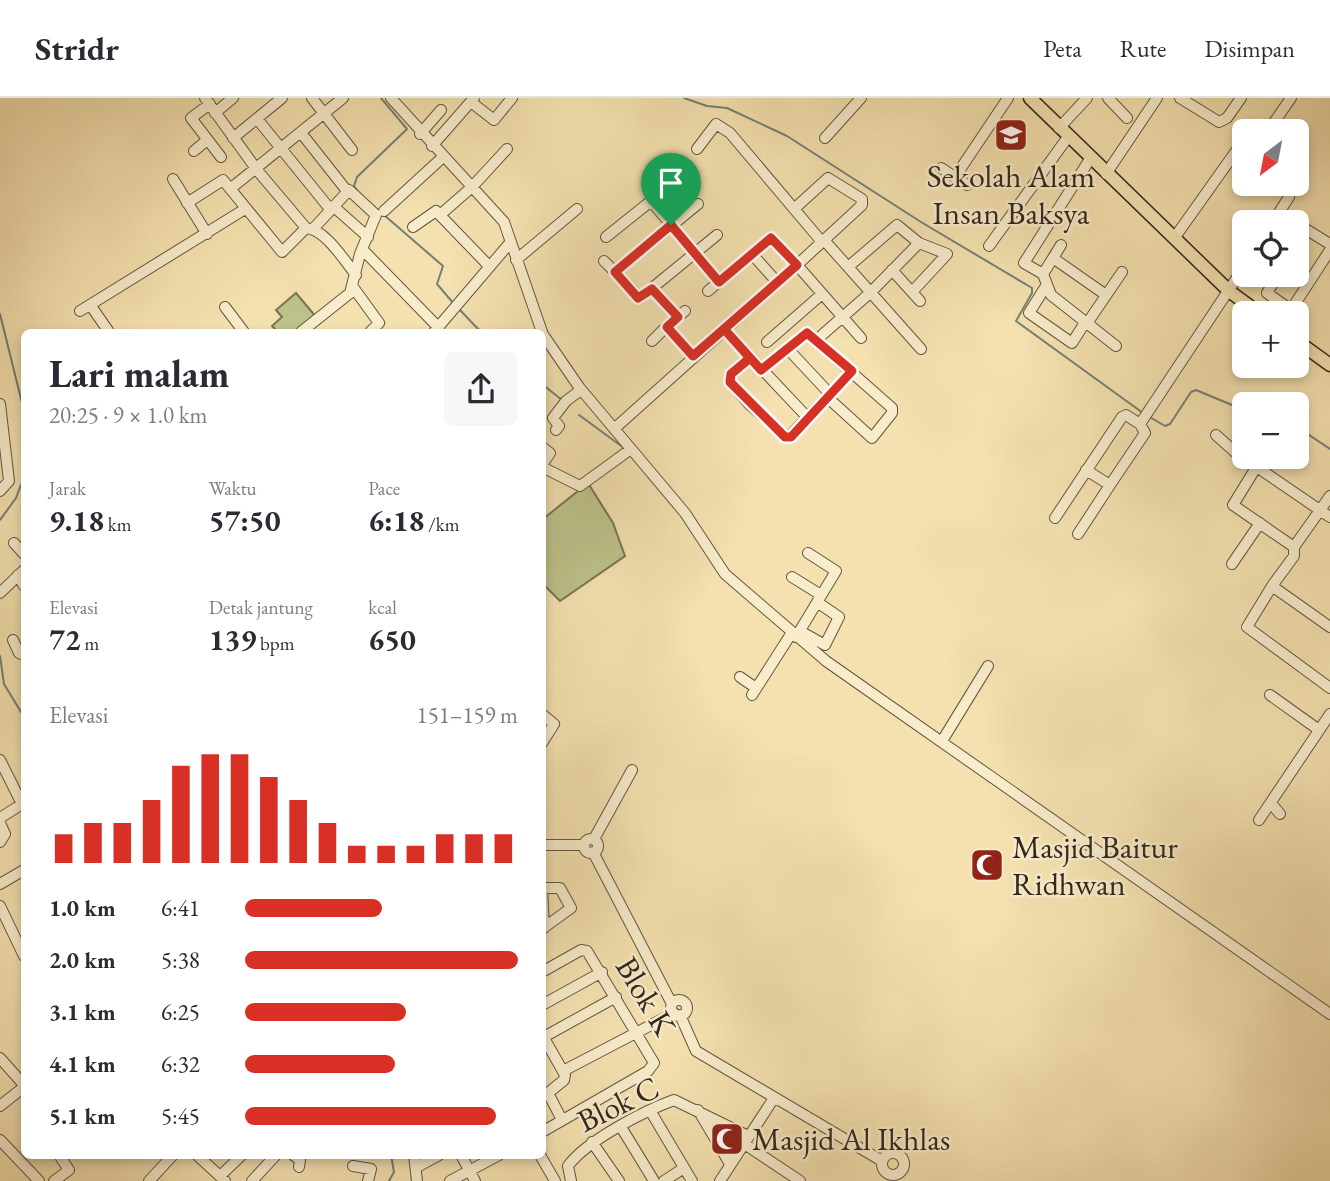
<!DOCTYPE html>
<html lang="id">
<head>
<meta charset="utf-8">
<style>
  body { margin:0; font-family:"EB Garamond",serif; background:#f7f7f7; color:#2b2b33; height:100vh; display:flex; flex-direction:column; font-size:26px; white-space:nowrap }
  * { box-sizing:border-box; margin:0 }
  p { font-size:23px; color:#7c7c81 }
  .icon { flex:none; width:38px; height:38px; fill:none; stroke:currentColor; stroke-width:2; stroke-linecap:round; stroke-linejoin:round }
  .map { position:relative; flex:1; overflow:hidden }
  .panel { position:absolute; left:21px; top:231px; width:525px; height:830px; display:flex; flex-direction:column; background:#fff; border-radius:10px; box-shadow:0 4px 10px #0003 }
  .panel>* { flex:none }
  .needle { width:46px; rotate:212deg }
  .controls { position:absolute; left:1232px; top:21px; display:grid; gap:14px }
  .controls a { display:grid; place-items:center; width:77px; height:77px; border-radius:10px; background:#fff; box-shadow:0 4px 10px #0003; font-size:35px }
  .pin { position:absolute; display:grid; place-items:center; width:60px; height:60px; color:#fff; margin:-72px -30px; border-radius:50% 50% 50% 0; rotate:-45deg; box-shadow:0 0 7px #0007 }
  .pin .icon { rotate:45deg }
  .round { display:grid; place-items:center; flex:none; width:74px; height:74px; border-radius:10px; background:#f7f7f7 }
  .head { display:flex; align-items:center; justify-content:space-between; height:119px; padding:0 28px }
  h1 { font-size:38px; font-weight:700; line-height:52px }
  .metrics { display:grid; grid-template-columns:repeat(3,1fr); gap:10px; height:119px; padding:7px 28px }
  .metrics div { display:grid; align-content:center }
  .metrics b { font-size:30px; font-weight:700 }
  .metrics small { font-size:19px; font-weight:400 }
  .metrics p { font-size:19px }
  .chart { height:196px; padding:14px 28px }
  .chart p { display:flex; justify-content:space-between }
  .chart svg { width:100%; height:126px; margin-top:7px; stroke:#d93025; stroke-width:6 }
  ul { padding:0 28px; list-style:none; font-size:23px }
  li { display:grid; grid-template-columns:112px 84px 1fr; align-items:center; height:52px }
  li i { height:18px; border-radius:9px; background:#d93025 }
  header { display:flex; align-items:center; gap:42px; box-sizing:border-box; height:98px; padding:0 35px; background:#fff; border-bottom:2px solid #e1e1e2 }
  header strong { font-size:33px }
  nav { display:flex; gap:38px; margin-inline-start:auto; font-size:24px }
  .map>svg:first-child { display:block }
  .green { fill:#bdc28a; stroke:#777454; stroke-width:2 }
  .lines { fill:none; stroke-linecap:round; stroke-linejoin:round }
  .stream { stroke:#737f79; stroke-width:2 }
  .minor-casing { stroke:#625542; stroke-width:12 }
  .major-casing { stroke:#31261e; stroke-width:15 }
  .minor { stroke:#f8eccb; stroke-width:10 }
  .major { stroke:#f4e1af; stroke-width:12 }
  .route-casing { stroke:#fff; stroke-width:14 }
  .route { stroke:#d93025; stroke-width:9 }
  .labels { text-anchor:middle; dominant-baseline:central; stroke-width:5; stroke-linejoin:round; paint-order:stroke }
  .poi-label { font-size:32px; fill:#31261e; stroke:#f8eccb; text-anchor:start }
  .street-label { font-size:32px; fill:#31261e; stroke:#f8eccb }
</style>
</head>
<body>
<header>
<strong>Stridr</strong>
<nav><a>Peta</a><a>Rute</a><a>Disimpan</a></nav>
</header>
<div class="map">
<svg width="1330" height="1083" viewBox="0 0 1330 1083">
  <rect width="100%" height="100%" fill="#f4e1af"/>
  <filter id="stains"><feTurbulence type="fractalNoise" baseFrequency=".00286" numOctaves="4"/><feColorMatrix values="0 0 0 0 .2 0 0 0 0 .09 0 0 0 0 .02 0 0 0 .5 -.17"/></filter>
  <radialGradient id="worn" r=".72"><stop offset=".6" stop-color="#630" stop-opacity="0"/><stop offset="1" stop-color="#630" stop-opacity=".3"/></radialGradient>
  <path class="green" d="M296 195 317 220 294 234H278L272 228 282 219 276 212Z
    M588 385 613 425 625 458 560 503 543 486V421Z"/>
  <g class="lines">
    <path class="stream" d="M684 0 707 8 727 10 787 38 921 124 1032 190V195L1016 223 1143 315
      M359 95 354 88 357 79 407 31 381 0
      M384 117 443 168 437 186 454 206
      M458 210 481 234
      M0 216 24 313
      M542 286 562 302
      M579 317 624 350
      M1148 318 1165 328 1170 326 1191 294 1196 292 1244 312
      M1297 329 1330 351
      M0 422 16 400 24 379
      M0 558 4 586 24 619
      M389 1083 394 1074 391 1057"/>
    <defs>
      <path id="minor" d="M205 0 257 72 306 130C325 131 344 162 356 177
        M312 0 352 52
        M391 0 504 124 542 234
        M1108 0 1127 20
        M1180 0 1219 24 1227 20 1241 0
        M471 4 494 22 512 0
        M210 6 191 20 221 59
        M215 15 233 0
        M258 22 330 111
        M1059 30 1087 0
        M1268 33 1291 0
        M302 36 347 93
        M420 36 441 12
        M233 40 282 0
        M825 40 861 0
        M432 48 474 0
        M697 51 716 26 730 35 822 144
        M194 53 207 42
        M941 70 967 87
        M1106 76 1157 0
        M955 79 1008 0
        M173 81 207 136
        M230 91 343 0
        M651 103 676 83
        M187 105 223 82 282 154 306 130
        M698 106 615 174 640 200 717 137
        M333 108 368 139
        M794 111 828 80 862 101V107L797 167 861 240
        M384 113 443 59
        M440 117 472 89 507 51
        M1273 124 1289 99
        M413 129 436 113 489 168
        M606 139 651 103 719 184
        M1175 139 1244 42
        M824 142 921 251
        M1297 147 1307 132 1330 146
        M989 148 1068 39
        M362 151 439 230
        M752 156 777 184
        M1053 160 1061 147
        M516 162 577 111
        M604 163 615 174
        M848 169 897 127 919 145 947 156 912 194
        M892 172 920 203
        M1043 176 1024 165 1090 61
        M1278 177 1267 195 1291 212
        M1046 188 1029 215 1072 245 1086 223
        M353 189 379 225 370 234
        M652 191 678 219
        M1106 197 1053 160 1043 176 1051 197 1116 248
        M91 208 109 234
        M225 209 244 234
        M80 213 245 111
        M685 213 666 229 693 258
        M1289 215 1330 152
        M1088 224 1122 174
        M724 231 808 320
        M301 234 350 195 360 156 376 117 349 92 313 131
        M434 234 509 146
        M542 235 579 289 685 415 725 476 826 563 1330 916
        M822 237 870 195 919 145
        M652 243 666 229
        M767 244 822 196
        M787 250 830 296
        M750 260 731 276 730 284 750 307 788 340 852 273
        M761 272 807 235 892 310V315L872 340 827 299
        M0 306 9 383 0 393
        M614 331 797 167 771 140 708 193
        M556 332 559 328 553 320 566 303 581 292
        M1216 337 1235 354 1330 419
        M542 349 550 355 542 367
        M1257 368 1233 407 1294 449V458L1272 488 1330 529
        M542 369 580 388 631 351
        M1086 372 1110 387 1145 335 1140 326 1244 169
        M1055 420 1122 319 1126 317 1140 326
        M1078 436 1110 387
        M14 445 24 456
        M1294 449 1330 398
        M1232 466 1260 425
        M18 477 24 488
        M792 479 821 497
        M1272 488 1247 529 1330 590
        M0 495 24 472
        M800 533 825 547 839 519 817 504
        M796 539 836 473 808 455
        M13 542 19 555 24 557
        M740 579 756 590
        M752 597 791 536
        M1270 597 1319 632
        M542 616 554 626 542 645
        M942 643 988 568
        M0 662 22 706 0 720
        M1271 705 1280 716
        M1259 722 1330 616
        M0 725 5 736 0 744
        M594 741 632 672
        M584 748a7 7 0 1 1 14 0a7 7 0 1 1-14 0Z
        M542 747H583
        M593 754 672 906
        M0 786 24 772
        M542 790 544 830
        M0 808 24 858
        M542 831 571 810 560 790H544
        M542 874 581 852 587 853 654 965 648 973 542 1034
        M671 910a8 8 0 1 1 16 0a8 8 0 1 1-16 0Z
        M542 907 602 874
        M680 917 696 953 882 1063
        M542 940 616 899
        M544 940 565 977 564 982 548 995 562 1022
        M0 960 24 987
        M563 973 674 915
        M0 1008 24 989
        M698 1012 730 1066
        M651 1014 692 1083
        M621 1029 654 1083
        M0 1042 39 1083
        M592 1044 619 1083
        M743 1045 800 1083
        M882 1066a11 11 0 1 1 22 0a11 11 0 1 1-22 0Z
        M197 1057 225 1083
        M293 1057 300 1062 299 1069
        M414 1057 417 1083
        M461 1057 475 1083
        M540 1057 555 1083
        M353 1068 371 1071 368 1083
        M417 1069 439 1057
        M220 1078 242 1057
        M54 1083 69 1072 61 1060
        M149 1083 173 1057
        M252 1083 276 1057
        M450 1083 499 1057
        M571 1083 568 1068C586 1043 644 1013 674 1002L748 1038
        M664 1083 684 1070
        M720 1083 774 1000"/>
      <path id="major" d="M1030 0 1229 193 1259 215
        M1297 243 1330 267"/>
    </defs>
    <use href="#minor" class="minor-casing"/>
    <use href="#major" class="major-casing"/>
    <use href="#minor" class="minor"/>
    <use href="#major" class="major"/>
  </g>
  <g class="lines">
    <defs>
      <path id="route" d="M671 127 615 174 638 200 652 191 678 219 667 229 693 258 724 231 750 260 731 276 730 284 785 339H791L852 273 807 235 761 272 724 231 797 167 771 140 719 184 671 127"/>
    </defs>
    <use href="#route" class="route-casing"/>
    <use href="#route" class="route"/>
  </g>
  <defs>
    <symbol id="school-square" viewBox="-11 -11 22 22"><rect x="-9" y="-9" width="18" height="18" rx="4" fill="#8f2418" stroke="#f8eccb"/><path d="M0-5L7-2L0 1L-7-2ZM-4 1L0 2.5L4 1V4Q0 6-4 4Z" fill="#fff"/></symbol>
    <symbol id="mosque-square" viewBox="-11 -11 22 22"><rect x="-9" y="-9" width="18" height="18" rx="4" fill="#8f2418" stroke="#f8eccb"/><path d="M3.5-4.9A6 6 0 1 0 3.5 4.9A5 5 0 1 1 3.5-4.9Z" fill="#fff"/></symbol>
  </defs>
  <g fill-rule="evenodd">
    <use href="#school-square" x="992" y="18" width="38" height="38"/>
    <use href="#mosque-square" x="968" y="748" width="38" height="38"/>
    <use href="#mosque-square" x="708" y="1022" width="38" height="38"/>
  </g>
  <g class="labels">
    <g class="poi-label">
      <text x="1011" y="78" text-anchor="middle">Sekolah Alam<tspan x="1011" dy="37">Insan Baksya</tspan></text>
      <text x="1012" y="749">Masjid Baitur<tspan x="1012" dy="37">Ridhwan</tspan></text>
      <text x="752" y="1041">Masjid Al Ikhlas</text>
    </g>
    <g class="street-label">
      <text transform="translate(646 898) rotate(59)">Blok K</text>
      <text transform="translate(618 1006) rotate(-26)">Blok C</text>
    </g>
  </g>
  <rect width="100%" height="100%" filter="url(#stains)"/>
  <rect width="100%" height="100%" fill="url(#worn)"/>
</svg>
<div class="controls">
<a><svg class="needle" viewBox="-14 -14 28 28"><path d="M0-13l5 13h-10z" fill="#e53935"/><path d="M0 13l5-13h-10z" fill="#7c7c81"/></svg></a>
<a><svg class="icon" aria-label="locate" viewBox="0 0 24 24"><circle cx="12" cy="12" r="6"/><path d="M12 2v4M12 18v4M2 12h4M18 12h4"/></svg></a>
<a>+</a>
<a>−</a>
</div>
<div class="pin" style="left:671px;top:127px;background:#1e9e55"><svg class="icon" aria-label="arrive" viewBox="0 0 24 24"><path d="M6 21V4h12l-3 4 3 4H6"/></svg></div>
<section class="panel">
<div class="head"><div><h1>Lari malam</h1><p>20:25 · 9 × 1.0 km</p></div><a class="round"><svg class="icon" aria-label="share" viewBox="0 0 24 24"><path d="M12 15V3M7 8l5-5 5 5M5 13v7h14v-7"/></svg></a></div>
<div class="metrics">
<div><p>Jarak</p><b>9.18<small> km</small></b></div>
<div><p>Waktu</p><b>57:50</b></div>
<div><p>Pace</p><b>6:18<small> /km</small></b></div>
</div>
<div class="metrics">
<div><p>Elevasi</p><b>72<small> m</small></b></div>
<div><p>Detak jantung</p><b>139<small> bpm</small></b></div>
<div><p>kcal</p><b>650</b></div>
</div>
<div class="chart"><p><span>Elevasi</span>151–159 m</p>
<svg viewBox="0 0 160 44" preserveAspectRatio="none"><path d="M5 44V34M15 44V30M25 44V30M35 44V22M45 44V10M55 44V6M65 44V6M75 44V14M85 44V22M95 44V30M105 44V38M115 44V38M125 44V38M135 44V34M145 44V34M155 44V34"/></svg>
</div>
<ul>
<li><b>1.0 km</b>6:41<i style="width:50%"></i></li>
<li><b>2.0 km</b>5:38<i style="width:100%"></i></li>
<li><b>3.1 km</b>6:25<i style="width:59%"></i></li>
<li><b>4.1 km</b>6:32<i style="width:55%"></i></li>
<li><b>5.1 km</b>5:45<i style="width:92%"></i></li>
</ul>
</section>
</div>
</body>
</html>
